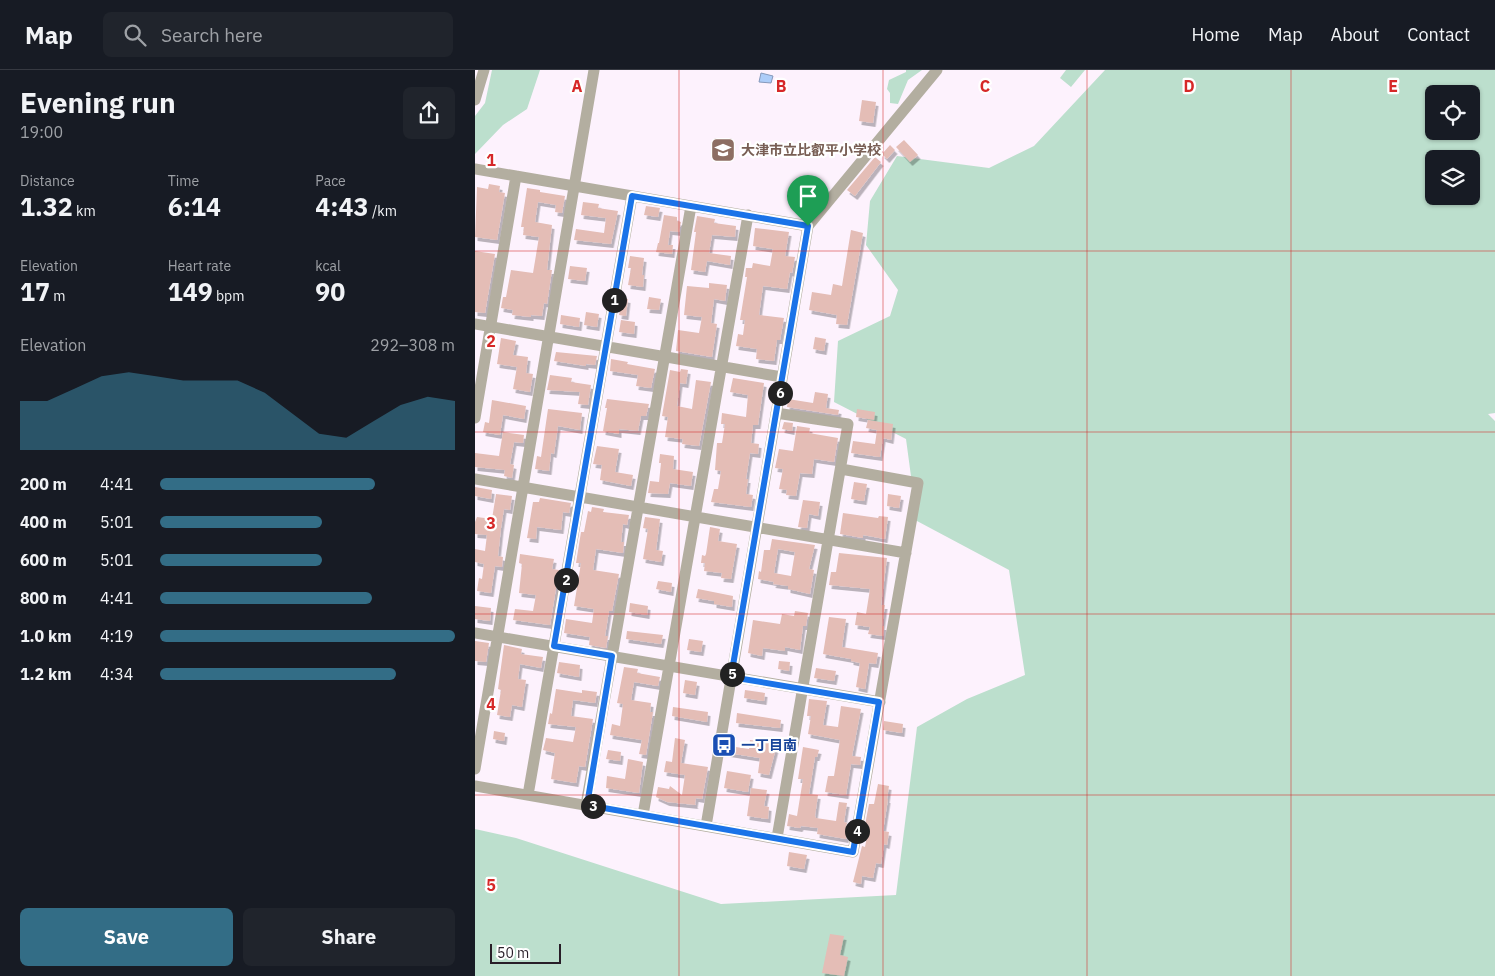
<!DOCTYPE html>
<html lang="en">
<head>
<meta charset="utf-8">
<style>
  body { margin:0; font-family:"IBM Plex Sans","Noto Sans JP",sans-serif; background:#20242c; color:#f1f3f6; height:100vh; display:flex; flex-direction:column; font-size:19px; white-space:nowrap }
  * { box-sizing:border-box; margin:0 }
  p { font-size:16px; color:#9ea1a6 }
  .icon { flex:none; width:28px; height:28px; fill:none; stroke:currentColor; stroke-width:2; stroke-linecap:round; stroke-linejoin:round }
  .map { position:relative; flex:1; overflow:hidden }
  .details { display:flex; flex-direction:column; background:#171b24; width:475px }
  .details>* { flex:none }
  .tools { position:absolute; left:950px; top:15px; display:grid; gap:10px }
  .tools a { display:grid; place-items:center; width:55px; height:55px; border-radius:8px; background:#171b24; box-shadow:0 1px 4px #0004; font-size:25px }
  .scale { position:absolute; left:15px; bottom:12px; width:71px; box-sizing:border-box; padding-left:5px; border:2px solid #281e28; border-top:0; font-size:14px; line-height:18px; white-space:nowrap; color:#281e28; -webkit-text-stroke:4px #fff; paint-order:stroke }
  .pin { position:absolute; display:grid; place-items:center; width:42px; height:42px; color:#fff; margin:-51px -21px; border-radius:50% 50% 50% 0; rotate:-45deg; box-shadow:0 0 5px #0007 }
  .pin .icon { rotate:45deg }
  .km { position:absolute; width:25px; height:25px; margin:-12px; border-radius:50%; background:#222; color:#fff; font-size:14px; line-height:25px; text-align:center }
  .round { display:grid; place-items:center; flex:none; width:52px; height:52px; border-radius:8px; background:#20242c }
  .overview { display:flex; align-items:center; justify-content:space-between; height:85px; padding:0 20px }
  h1 { font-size:28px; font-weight:800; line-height:38px }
  .stats { display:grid; grid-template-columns:repeat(3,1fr); gap:8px; height:85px; padding:5px 20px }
  .stats div { display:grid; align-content:center }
  .stats b { font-size:25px; font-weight:800 }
  .stats small { font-size:14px; font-weight:400 }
  .stats p { font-size:14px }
  .chart { height:140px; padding:10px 20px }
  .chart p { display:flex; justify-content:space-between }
  .chart svg { width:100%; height:90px; margin-top:5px; fill:#336d86; opacity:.7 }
  .cta { display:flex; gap:10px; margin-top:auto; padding:10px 20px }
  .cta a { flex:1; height:58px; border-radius:8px; background:#336d86; color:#fff; font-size:20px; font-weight:800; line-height:58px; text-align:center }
  .cta a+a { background:#20242c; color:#f1f3f6 }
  ul { padding:0 20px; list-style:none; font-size:16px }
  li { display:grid; grid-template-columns:80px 60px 1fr; align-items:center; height:38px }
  li i { height:12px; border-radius:6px; background:#336d86 }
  header { display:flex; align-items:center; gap:30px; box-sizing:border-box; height:70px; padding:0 25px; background:#171b24; border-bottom:1px solid #363941 }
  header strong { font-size:24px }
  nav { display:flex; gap:28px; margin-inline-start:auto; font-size:18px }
  .search { width:350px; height:45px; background:#20242c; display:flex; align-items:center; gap:12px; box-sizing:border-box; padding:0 18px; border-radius:8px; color:#9ea1a6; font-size:19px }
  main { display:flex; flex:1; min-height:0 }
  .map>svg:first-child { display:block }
  .green { fill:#bcdfcd; fill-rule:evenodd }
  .water { fill:#adcdf8; stroke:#8598ba }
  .building { fill:#e4bdb6; fill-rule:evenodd; filter:url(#shadow) }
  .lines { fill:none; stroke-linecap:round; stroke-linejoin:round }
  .minor { stroke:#b3aea0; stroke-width:11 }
  .route-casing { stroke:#fff; stroke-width:10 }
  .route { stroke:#1a73e8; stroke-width:6 }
  .grid { fill:none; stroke:#d62828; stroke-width:1; stroke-opacity:0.55 }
  .labels { text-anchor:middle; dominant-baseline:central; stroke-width:4.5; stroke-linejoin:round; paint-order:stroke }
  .education-label { font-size:14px; font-weight:bold; fill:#785e54; stroke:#fff; text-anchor:start }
  .transit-label { font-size:14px; font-weight:bold; fill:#164399; stroke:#fff; text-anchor:start }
  .grid-label { font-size:16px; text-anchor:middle; font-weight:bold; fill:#d62828; stroke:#fff; stroke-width:4.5; stroke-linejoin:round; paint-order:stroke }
</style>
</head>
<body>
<header>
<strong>Map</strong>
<div class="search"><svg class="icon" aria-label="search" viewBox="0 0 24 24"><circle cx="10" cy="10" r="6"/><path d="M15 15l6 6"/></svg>Search here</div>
<nav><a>Home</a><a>Map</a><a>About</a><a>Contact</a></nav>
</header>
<main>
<section class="details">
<div class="overview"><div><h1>Evening run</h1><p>19:00</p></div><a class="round"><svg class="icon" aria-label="share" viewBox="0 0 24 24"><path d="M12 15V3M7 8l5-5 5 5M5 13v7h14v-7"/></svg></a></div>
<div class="stats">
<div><p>Distance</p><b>1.32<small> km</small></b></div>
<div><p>Time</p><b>6:14</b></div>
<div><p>Pace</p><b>4:43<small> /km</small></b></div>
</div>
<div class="stats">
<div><p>Elevation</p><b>17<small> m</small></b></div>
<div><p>Heart rate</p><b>149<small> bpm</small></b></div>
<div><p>kcal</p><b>90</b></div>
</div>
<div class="chart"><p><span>Elevation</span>292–308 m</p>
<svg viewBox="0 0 160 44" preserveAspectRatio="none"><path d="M0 44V20L10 20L20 14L30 8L40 6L50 8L60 10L70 10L80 10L90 16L100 26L110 36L120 38L130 30L140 22L150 18L160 20V44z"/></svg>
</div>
<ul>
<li><b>200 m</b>4:41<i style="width:73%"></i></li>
<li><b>400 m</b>5:01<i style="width:55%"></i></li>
<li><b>600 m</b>5:01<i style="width:55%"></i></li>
<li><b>800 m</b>4:41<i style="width:72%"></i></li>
<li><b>1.0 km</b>4:19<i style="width:100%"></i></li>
<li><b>1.2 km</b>4:34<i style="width:80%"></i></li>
</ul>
<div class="cta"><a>Save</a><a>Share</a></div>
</section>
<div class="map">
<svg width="1020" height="906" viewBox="0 0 1020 906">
  <defs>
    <filter id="shadow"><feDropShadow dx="2.5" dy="4" stdDeviation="0" flood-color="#0004"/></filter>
  </defs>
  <rect width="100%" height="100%" fill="#fdf2fd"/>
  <path class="green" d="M17 0H65L52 39 28 55 0 84V46L10 33Z
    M431 0H447L433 10 423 34 415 33V23L412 19 414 10 431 2Z
    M591 0H610L596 17 585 8Z
    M630 0H1020V343L1013 344 1020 351V906H0V759L41 768 246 834 421 825 442 657 492 629 550 605 534 500 442 451 431 369 359 332 363 271 415 246 423 220 391 175 395 131 422 86 514 98 559 76ZM959 24H996V61H959ZM959 89H996V126H959Z"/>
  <path class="water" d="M286 3 298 6 296 13 284 12Z"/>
  <path class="building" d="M387 30 401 32 398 53 384 51Z
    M429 70 443 85 435 92 421 77Z
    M415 75 420 80 412 89 407 84Z
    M400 87 406 92 380 126 372 120Z
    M14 114 25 116 24 122 30 123 22 170 0 167 2 117 13 119Z
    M52 118 65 120V122L90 126 87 143 80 142 81 135 63 132 60 152 77 155 72 200H77L72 234 69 233 67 246 56 245V247L37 245 38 240 26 238 28 227H31L36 200 58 203 64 167 48 165 49 157H46Z
    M108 132 124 134 123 138 143 141 136 174 99 170 101 159 129 163 131 148 106 145Z
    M171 136 185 138 183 147 169 145Z
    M189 145 202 147V151L206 152 204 162 195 161 193 175H198L197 184 181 182 183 173H184Z
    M222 146 240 149 239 153 261 156 260 167 237 165 234 183 256 186 255 195 232 191 230 202 216 200 221 162H219Z
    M280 158 314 162 310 186 320 187 317 203 315 202 312 219 288 216 284 245 309 248 305 270H302L299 291 281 289 282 279 261 276 263 264 268 265 270 250H265L272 207H270L271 198H277L278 193 295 196 298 179 278 176Z
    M376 160 388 163 372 255 361 254 362 245 334 240 337 222 356 225 358 214 367 216Z
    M0 181 20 184 10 243 0 242Z
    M155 186 169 188 167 205H169L168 217 153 215 156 198H153Z
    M95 196 112 198 110 211 93 209Z
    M234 213 252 215 250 231 239 229 236 253 242 254 237 287 201 281 203 260 224 263 227 247 209 245 212 216 234 218Z
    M174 227 186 229 184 240 172 239Z
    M147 228 153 229 151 246 144 245Z
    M111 242 124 244 122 257 109 255Z
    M86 245 105 248 104 257 85 254Z
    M146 250 160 252 159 264 144 262Z
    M340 267 351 269 349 281 338 279Z
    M26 268 41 271 38 285 53 287 51 303 58 304 55 322 38 319 42 297 22 294Z
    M81 282 122 286 120 295 111 294V296L79 291Z
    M136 289 153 292 152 294 180 299 176 318 161 316 163 305 135 301Z
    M206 299 213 300 211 314 205 313 202 336 217 339 221 310 236 312 224 376 207 374 208 369 190 367 193 347 187 346 195 300 205 302Z
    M75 305 97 308 96 312 116 315 113 335 103 334 105 322 72 320Z
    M258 308 289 313 283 355H278L276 373 284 374 283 384 275 383 271 409H273L271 424 278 425 276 437 236 432 239 419H243L246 401 240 400 242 373H247L250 354H246L247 343 271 347 273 325 255 322Z
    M340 322 353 324 351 338 364 340 363 345 312 337 313 329 338 333Z
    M132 329 174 334 171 346H166L163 361 144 359V364L128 361 132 338H130Z
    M17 330 51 336 49 349 28 345 25 365 8 362 10 352 14 353Z
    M73 339 107 343 105 360 83 356 79 384 76 383 74 401 60 399 62 386 66 387Z
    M382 339 400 342 399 350 381 347Z
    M393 350 418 354 416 370 408 368 405 387 376 383 378 371 400 374 402 360 391 358Z
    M309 352 318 353 317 361 307 359Z
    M322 356 335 358 334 363 363 368 359 392 339 389 337 404 325 403 321 426 311 425 312 420 304 419 308 399 300 398 304 379 318 381Z
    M28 362 49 365 48 373 39 372 35 394 39 395 37 408 29 406 30 400 0 397V383L24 386Z
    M122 376 144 379 140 402 158 405 156 416 125 410 127 395 118 394Z
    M185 384 199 386 198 399 218 402 216 416 195 413 193 424 173 423 175 411 184 412 186 393H184Z
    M379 412 392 414 389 431 376 429Z
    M0 417 17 420 16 429 0 426Z
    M21 424 37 426 35 440 29 439 26 458 23 486 28 487 27 497 20 496 16 523 2 521 4 508 7 509 9 494 0 492V479L10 481 12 465 0 464V452L2 447 17 449Z
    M413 424 426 426 424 438 412 436Z
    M65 428 96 433 94 443 88 442 86 460 62 457 61 469 52 468 58 432H64Z
    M328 430 345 432 343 446 334 444 332 458 323 457Z
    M117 437 129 439 128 442 154 445 152 455 148 454 146 472H149L148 483 121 479 118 500 144 504 137 541H134L130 566H133L131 578 114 575 115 567 89 563 91 549 117 553 119 539 99 536 106 493H101L106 462H109L113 441 116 442Z
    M368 443 403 448 404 446 413 447 410 469 388 465V468L365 464Z
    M170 447 185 449 181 480 188 481 186 492 168 489 173 459 168 458Z
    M235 457 245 459 243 471 262 474 256 509 246 508 247 503 229 501 230 493H226L227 485 230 486 231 484Z
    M297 469 340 475 334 499 339 500 335 524 313 519V516L298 514 299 512 283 509 284 501 286 502 289 480H295ZM303 479 320 482 316 506 299 503Z
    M364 483 412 488 406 535H410L407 556H409L408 566 393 564 395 557 380 555 382 542 391 544 395 519 354 515 356 502H361Z
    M45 484 79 489 77 499 84 500 75 555 38 550 40 539 58 541 61 525 44 523 47 494 44 493Z
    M183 511 197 513 196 522 181 519Z
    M223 519 258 526 257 537 239 534V531L221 528Z
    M155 533 173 536 172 545 154 542Z
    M0 536 16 538 15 551 0 549Z
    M320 541 333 543 331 556H328L325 580 310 577V581L288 578 287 586 273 583 278 550 305 554 307 544 319 546Z
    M354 547 371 549 367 577 403 583 401 594 394 593 390 619 381 617 385 593 376 591V589L348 584Z
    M152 561 188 565 186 574 151 569Z
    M214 569 228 571 226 582 212 580Z
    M0 571 14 573 11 592 0 591Z
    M29 575 47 579 46 584 68 587 66 598 45 594 43 609 51 610 47 637 37 635 35 647 22 645 26 620 23 619Z
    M304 591 315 592 314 601 303 599Z
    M84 592 105 595 104 607 82 603Z
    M149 597 163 599 162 603 185 607 183 616 159 612 156 630 176 633 175 642H178L171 685 164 684 167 670 135 665 137 654 145 656 148 634 142 633Z
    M341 598 361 601 359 611 339 608Z
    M210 610 222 612 220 625 208 623Z
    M81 619 107 623V620L122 622 120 633 98 630 96 646 118 649 110 697 104 696 101 713 76 709 80 683 68 680 71 668 98 672 101 657 73 654 75 643 77 644Z
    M270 620 290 623 289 631 269 628Z
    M334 629 352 631 348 655 363 657 366 636 386 639 377 686 386 687 385 695 376 694 371 725 350 722 353 706H359L365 670 333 664 336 646H332Z
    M198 637 233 642 232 652 197 646Z
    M262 643 306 650 305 658 261 653Z
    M409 651 428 654 427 663 408 660Z
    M19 661 30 663 29 671 18 669Z
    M200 668 210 670 206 693 233 697 227 729 221 728 220 734 221 735 192 732 181 727 183 717 194 719 195 716 207 725 210 705 189 702 191 691 197 692Z
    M275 670 302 674 294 705 283 703 285 688 253 683 254 676 274 679Z
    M328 677 344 680 342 687H340L334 724 343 725 340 746 341 748 361 751 364 732 372 733 369 752 372 753 371 756 373 757 371 769 342 764 343 758 326 756 325 758 312 756 314 744 322 746 328 709H323Z
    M133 680 146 682 145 691 131 689Z
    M153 689 168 692 164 723 131 718 132 706 150 709Z
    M252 701 276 705 273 722 249 718Z
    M403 714 414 716 412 729H413L408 761 414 762 412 775 409 774 406 794 401 793 398 808 387 806 386 814 378 812 387 776 390 777 394 756 390 755 394 734H399Z
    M276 718 292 720 289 736 294 737 293 749 272 746Z
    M314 782 332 785 329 799 312 796Z
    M355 864 369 866 365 885 373 887 369 906 347 903Z"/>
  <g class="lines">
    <path class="minor" d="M0 30 9 0
      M0 99 333 156
      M0 254 307 307
      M301 343 373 354 302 768
      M0 348 41 106
      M0 409 431 483
      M0 563 405 632
      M0 699 119 0
      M0 716 378 782 443 413 366 399
      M53 725 157 126
      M111 735 216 136
      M168 745 273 145
      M231 756 333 156 462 0"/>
  </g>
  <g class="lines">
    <defs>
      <path id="route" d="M157 126 333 156 256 607 404 632 378 782 112 735 137 586 79 576Z"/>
    </defs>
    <use href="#route" class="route-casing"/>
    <use href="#route" class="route"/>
  </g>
  <path class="grid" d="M204 0V906M408 0V906M612 0V906M816 0V906M0 181H1020M0 362H1020M0 544H1020M0 725H1020"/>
  <defs>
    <symbol id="school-square" viewBox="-11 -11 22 22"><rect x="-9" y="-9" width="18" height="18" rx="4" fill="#8d6e63" stroke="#fff"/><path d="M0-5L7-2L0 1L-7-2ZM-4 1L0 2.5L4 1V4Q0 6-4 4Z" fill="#fff"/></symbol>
    <symbol id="bus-square" viewBox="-11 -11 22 22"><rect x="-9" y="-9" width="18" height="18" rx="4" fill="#1a4fb4" stroke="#fff"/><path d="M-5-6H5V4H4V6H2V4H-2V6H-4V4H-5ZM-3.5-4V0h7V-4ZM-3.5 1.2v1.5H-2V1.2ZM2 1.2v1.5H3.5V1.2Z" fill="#fff"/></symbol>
  </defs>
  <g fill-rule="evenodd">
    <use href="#school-square" x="234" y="66" width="28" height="28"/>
    <use href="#bus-square" x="235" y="661" width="28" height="28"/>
  </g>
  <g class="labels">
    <g class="education-label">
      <text x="266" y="80">大津市立比叡平小学校</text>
    </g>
    <g class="transit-label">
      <text x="266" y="675">一丁目南</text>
    </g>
  </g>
  <g class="grid-label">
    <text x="102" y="22">A</text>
    <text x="306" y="22">B</text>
    <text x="510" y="22">C</text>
    <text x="714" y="22">D</text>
    <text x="918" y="22">E</text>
    <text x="16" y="96">1</text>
    <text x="16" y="277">2</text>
    <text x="16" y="459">3</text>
    <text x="16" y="640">4</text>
    <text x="16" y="821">5</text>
  </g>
</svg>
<div class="tools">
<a><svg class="icon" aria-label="locate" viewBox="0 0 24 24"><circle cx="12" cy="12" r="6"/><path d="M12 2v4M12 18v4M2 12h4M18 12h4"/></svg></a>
<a><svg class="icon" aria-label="layers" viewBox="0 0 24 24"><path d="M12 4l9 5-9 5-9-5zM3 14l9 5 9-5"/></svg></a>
</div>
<div class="scale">50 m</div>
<div class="pin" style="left:333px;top:156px;background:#1e9e55"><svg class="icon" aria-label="arrive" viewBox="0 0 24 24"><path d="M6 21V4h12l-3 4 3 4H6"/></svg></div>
<b class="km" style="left:139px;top:230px">1</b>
<b class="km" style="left:91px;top:510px">2</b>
<b class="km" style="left:118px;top:736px">3</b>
<b class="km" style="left:382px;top:761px">4</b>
<b class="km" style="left:257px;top:604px">5</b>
<b class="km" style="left:305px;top:323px">6</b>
</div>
</main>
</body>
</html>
